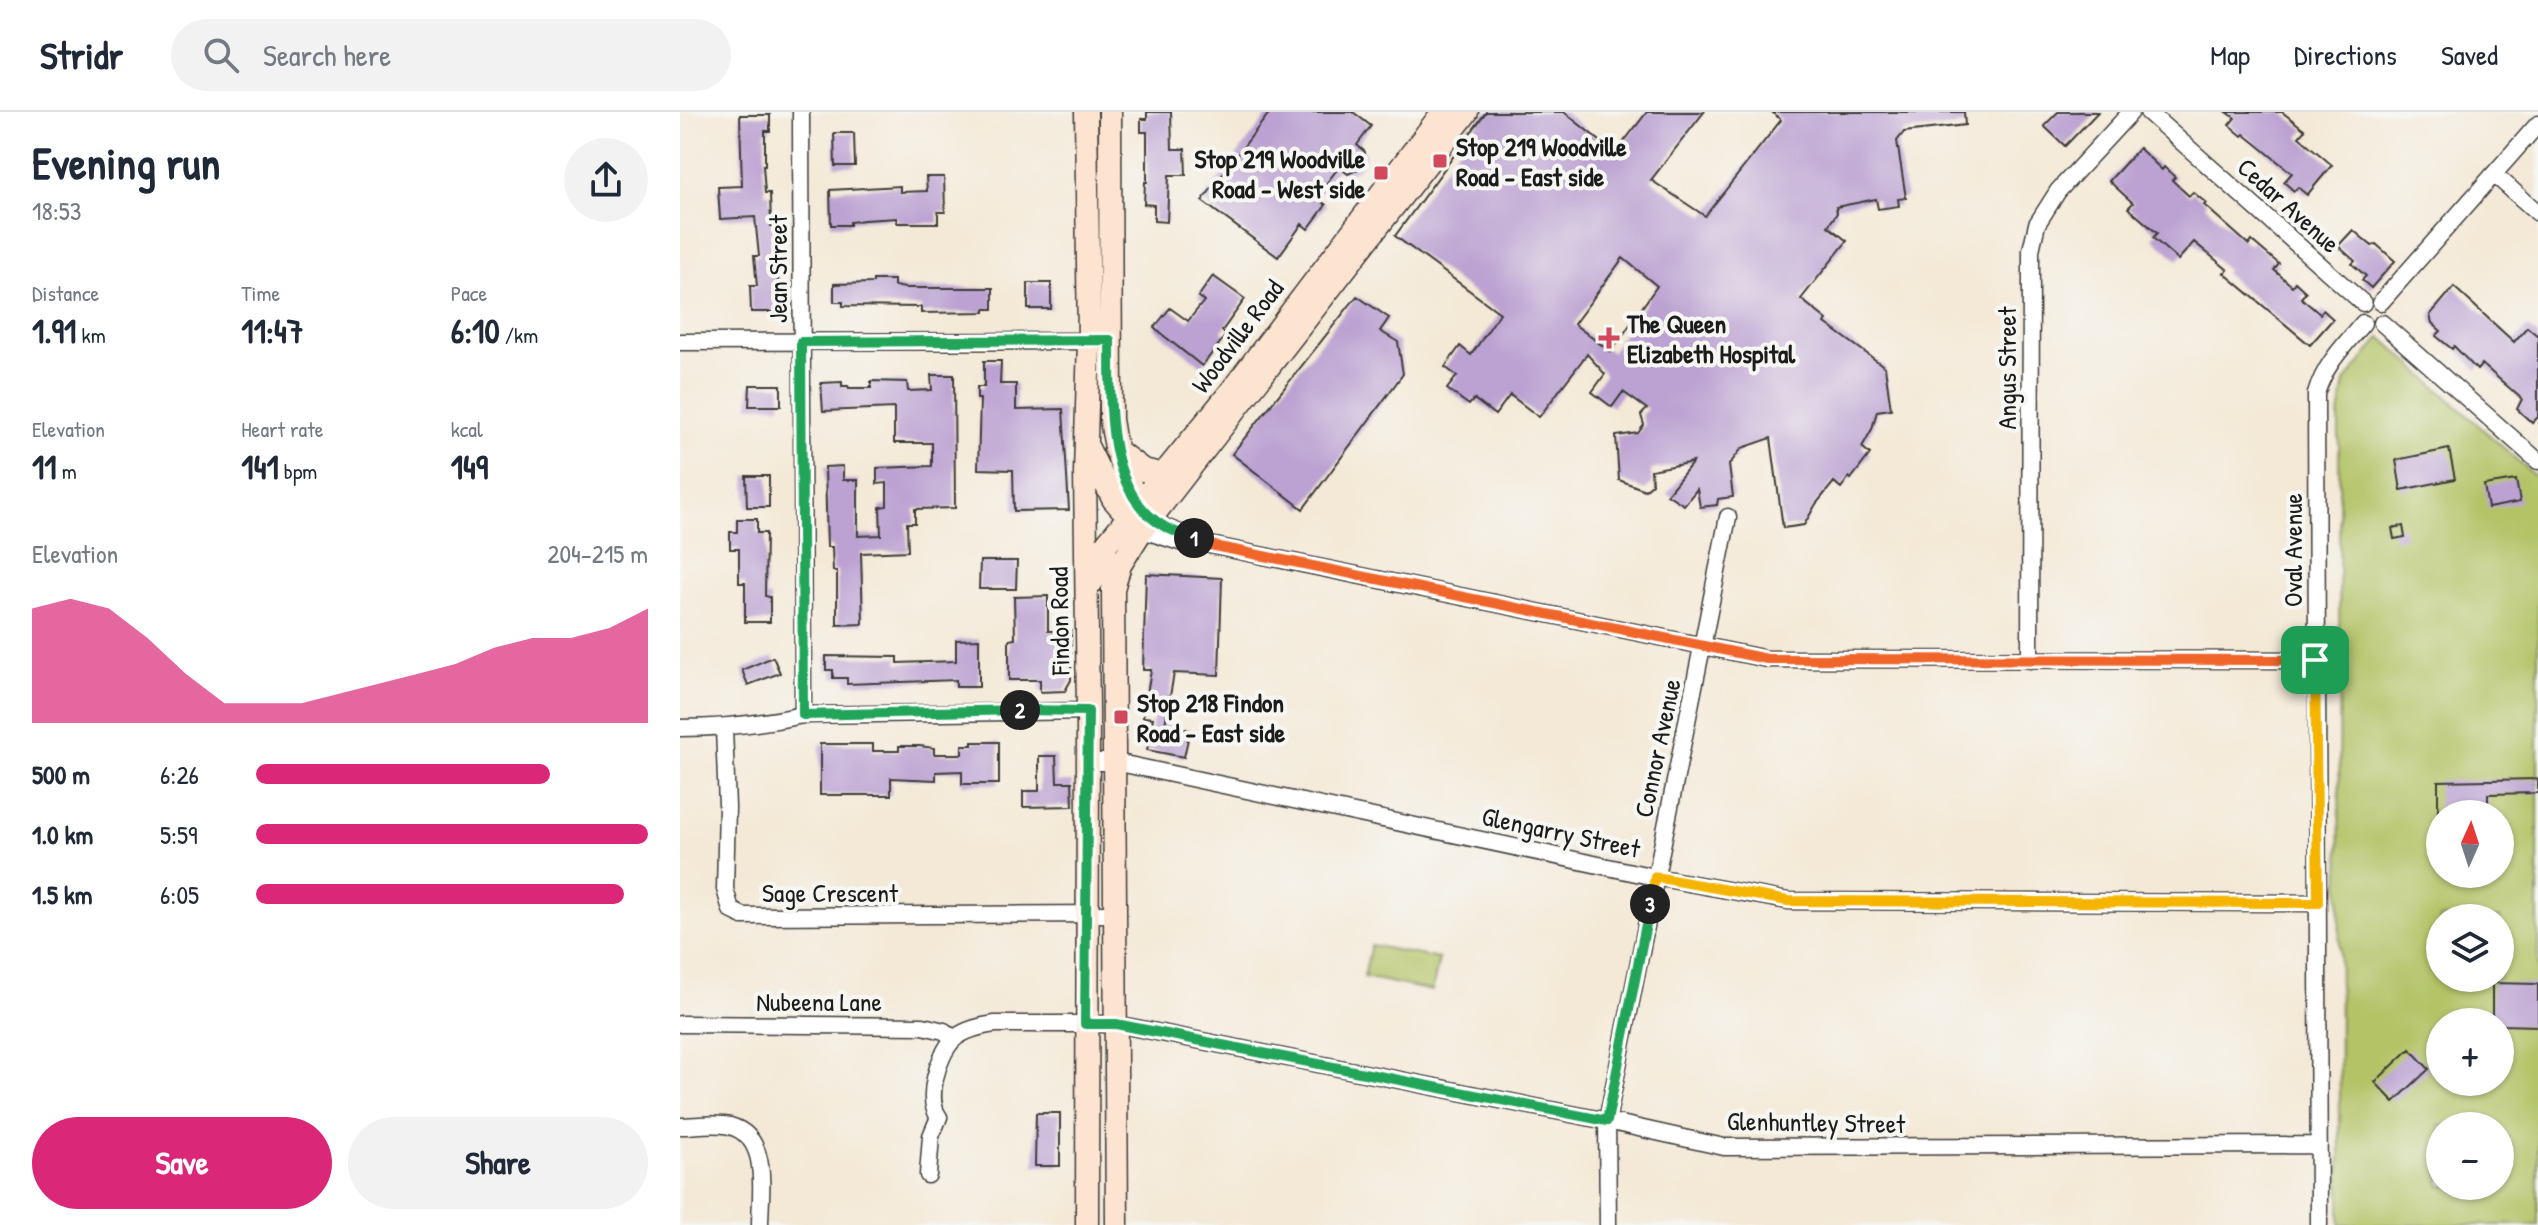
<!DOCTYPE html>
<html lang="en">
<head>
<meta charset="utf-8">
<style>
  body { margin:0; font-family:"Patrick Hand",sans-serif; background:#f2f2f3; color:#1f2937; height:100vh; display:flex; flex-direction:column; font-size:30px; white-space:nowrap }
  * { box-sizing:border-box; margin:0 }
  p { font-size:26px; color:#747a83 }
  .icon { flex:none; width:44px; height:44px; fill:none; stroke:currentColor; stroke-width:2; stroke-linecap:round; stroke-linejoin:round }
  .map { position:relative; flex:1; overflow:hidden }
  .sheet { display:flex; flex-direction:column; background:#fff; width:680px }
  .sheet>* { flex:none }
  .needle { width:52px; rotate:3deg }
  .tools { position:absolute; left:1746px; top:688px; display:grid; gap:16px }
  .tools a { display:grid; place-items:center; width:88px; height:88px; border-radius:50%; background:#fff; box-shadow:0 2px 6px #0004; font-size:40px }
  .pin { position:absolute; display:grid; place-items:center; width:68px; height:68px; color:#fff; margin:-34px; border-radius:16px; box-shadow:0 4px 12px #0006 }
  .km { position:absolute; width:40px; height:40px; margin:-20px; border-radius:50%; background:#222; color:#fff; font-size:22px; line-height:40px; text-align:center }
  .round { display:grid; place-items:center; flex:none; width:84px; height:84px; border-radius:42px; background:#f2f2f3 }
  .overview { display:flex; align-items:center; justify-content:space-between; height:136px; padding:0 32px }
  h1 { font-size:44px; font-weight:800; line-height:60px }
  .stats { display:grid; grid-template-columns:repeat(3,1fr); gap:12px; height:136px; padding:8px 32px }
  .stats div { display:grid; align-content:center }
  .stats b { font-size:34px; font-weight:800 }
  .stats small { font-size:22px; font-weight:400 }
  .stats p { font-size:22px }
  .chart { height:224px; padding:16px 32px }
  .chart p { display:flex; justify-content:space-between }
  .chart svg { width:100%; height:144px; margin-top:8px; fill:#db2777; opacity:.7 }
  .cta { display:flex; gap:16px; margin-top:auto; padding:16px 32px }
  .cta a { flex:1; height:92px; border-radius:48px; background:#db2777; color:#fff; font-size:32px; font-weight:800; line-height:92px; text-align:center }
  .cta a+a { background:#f2f2f3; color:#1f2937 }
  ul { padding:0 32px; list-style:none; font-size:26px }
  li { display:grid; grid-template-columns:128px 96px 1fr; align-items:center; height:60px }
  li i { height:20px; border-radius:10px; background:#db2777 }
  header { display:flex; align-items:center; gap:48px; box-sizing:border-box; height:112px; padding:0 40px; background:#fff; border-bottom:2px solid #e0e1e3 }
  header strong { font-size:38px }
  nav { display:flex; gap:44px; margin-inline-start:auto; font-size:28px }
  .search { width:560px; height:72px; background:#f2f2f3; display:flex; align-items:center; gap:20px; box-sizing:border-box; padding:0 28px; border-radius:44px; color:#747a83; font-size:30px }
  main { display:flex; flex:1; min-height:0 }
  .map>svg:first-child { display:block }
  .green { fill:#b3c366; stroke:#687041; stroke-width:2; fill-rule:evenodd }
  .building { fill:#bca2d2; fill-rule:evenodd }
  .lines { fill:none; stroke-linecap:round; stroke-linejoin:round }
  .street-casing { stroke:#3c3b38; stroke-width:19 }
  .secondary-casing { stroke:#3c3b38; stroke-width:25 }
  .street { stroke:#fff; stroke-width:16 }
  .secondary { stroke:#fde4d1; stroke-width:22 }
  .split-1-casing { stroke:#fff; stroke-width:16 }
  .split-2-casing { stroke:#fff; stroke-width:16 }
  .split-3-casing { stroke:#fff; stroke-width:16 }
  .split-4-casing { stroke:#fff; stroke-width:16 }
  .split-1 { stroke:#f0652b; stroke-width:10 }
  .split-2 { stroke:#22a559; stroke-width:10 }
  .split-3 { stroke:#22a559; stroke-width:10 }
  .split-4 { stroke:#f5b400; stroke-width:10 }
  .poi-dot { fill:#d1495b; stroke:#f6f6f2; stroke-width:3 }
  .labels { text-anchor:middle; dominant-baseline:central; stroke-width:8; stroke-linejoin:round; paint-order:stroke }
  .poi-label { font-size:26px; font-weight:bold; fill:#1c1c1c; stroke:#f6f6f2; text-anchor:start }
  .street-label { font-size:26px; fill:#1c1c1c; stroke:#f6f6f2 }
</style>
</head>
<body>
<header>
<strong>Stridr</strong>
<div class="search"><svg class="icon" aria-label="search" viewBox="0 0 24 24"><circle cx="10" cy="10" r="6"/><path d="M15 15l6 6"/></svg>Search here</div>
<nav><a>Map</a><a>Directions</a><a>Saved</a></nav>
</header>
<main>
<section class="sheet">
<div class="overview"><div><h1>Evening run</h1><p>18:53</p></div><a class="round"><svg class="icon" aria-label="share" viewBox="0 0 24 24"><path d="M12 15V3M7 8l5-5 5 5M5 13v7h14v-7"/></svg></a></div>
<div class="stats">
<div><p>Distance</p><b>1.91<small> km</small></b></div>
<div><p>Time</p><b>11:47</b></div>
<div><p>Pace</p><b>6:10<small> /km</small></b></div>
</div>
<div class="stats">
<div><p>Elevation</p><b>11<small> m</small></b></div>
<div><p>Heart rate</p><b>141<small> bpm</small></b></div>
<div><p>kcal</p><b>149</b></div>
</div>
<div class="chart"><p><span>Elevation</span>204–215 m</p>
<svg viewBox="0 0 160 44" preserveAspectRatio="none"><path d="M0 44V9L10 6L20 9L30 18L40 29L50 38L60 38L70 38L80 35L90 32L100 29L110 26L120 21L130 18L140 18L150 15L160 9V44z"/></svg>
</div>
<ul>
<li><b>500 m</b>6:26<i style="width:75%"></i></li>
<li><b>1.0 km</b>5:59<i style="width:100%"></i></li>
<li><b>1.5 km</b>6:05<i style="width:94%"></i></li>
</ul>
<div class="cta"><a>Save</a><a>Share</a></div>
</section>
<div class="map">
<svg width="1858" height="1113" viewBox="0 0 1858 1113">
  <rect width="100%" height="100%" fill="#f6f6f2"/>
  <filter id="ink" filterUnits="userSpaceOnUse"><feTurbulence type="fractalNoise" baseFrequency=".0125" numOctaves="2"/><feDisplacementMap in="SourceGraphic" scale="16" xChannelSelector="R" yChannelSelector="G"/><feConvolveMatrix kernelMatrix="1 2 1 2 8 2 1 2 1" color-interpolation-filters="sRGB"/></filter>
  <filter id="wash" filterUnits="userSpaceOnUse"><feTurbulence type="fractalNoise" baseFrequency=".006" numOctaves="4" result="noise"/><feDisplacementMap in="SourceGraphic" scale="32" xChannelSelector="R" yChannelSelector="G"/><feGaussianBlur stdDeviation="1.8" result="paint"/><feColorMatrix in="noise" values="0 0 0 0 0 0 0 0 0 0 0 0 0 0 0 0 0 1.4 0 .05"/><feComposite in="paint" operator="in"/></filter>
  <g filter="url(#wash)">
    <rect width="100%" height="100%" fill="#f4e9d7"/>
    <path class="green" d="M1701 225 1858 367V1113H1660L1659 303 1665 270ZM1760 702H1820V762H1760ZM1760 806H1820V866H1760ZM1760 910H1820V970H1760ZM1760 1014H1820V1074H1760Z
      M691 833 759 847 752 879 684 865Z"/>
    <g id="blocks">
      <path class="building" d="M467 0H491L492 37H505L506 63H489L487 110 474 109V93L464 92 465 70H467V20H461V7H467Z
        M590 0H673L691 14 677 33 685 40 684 49 677 58 668 62 659 55 636 85 646 93 628 117 622 112 598 145 522 89Z
        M806 0H884L935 41 967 0H1024L971 68 1025 104 1101 8 1092 0H1284L1285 13 1224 20 1217 29 1226 86 1218 87 1219 94 1198 97 1196 87 1156 95 1157 101 1148 114 1167 129 1121 187 1147 208 1145 211 1205 255 1211 297 1197 299 1192 317 1182 335 1190 342 1171 367 1169 365 1161 376 1154 370 1136 392 1124 413 1103 416 1091 326 1062 336 1049 353 1053 385 1038 387 1037 393 1020 395 1017 377 1004 393 987 382 1013 350 971 358 972 372 965 378 939 368 936 324 958 321 964 313 961 303 967 297 943 280 932 295 912 280 925 262 907 242 859 305 830 283 815 303 794 287 789 293 767 277 777 264 765 255 780 234 791 243 820 201 715 124ZM943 146 977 174 931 240 894 212Z
        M1378 0H1418L1385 34 1364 14Z
        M1547 0H1602L1625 18 1619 25 1652 53 1627 83 1618 75 1614 79 1604 70 1612 61 1564 22 1562 24 1549 13 1555 6Z
        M60 3H90V19H85V53H83L85 81H90L91 114 96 113 100 153H98V200H71L70 174H77L74 144H79L75 105 40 107 38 75 62 74Z
        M154 21H174L175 54H155Z
        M1459 36 1482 58 1484 55 1495 65 1492 68 1509 84 1513 80 1526 91 1524 93 1569 133 1572 129 1599 152 1594 158 1612 174 1615 170 1626 180 1621 186 1640 202 1643 198 1653 207 1630 233 1544 161 1548 158 1514 130 1498 148 1473 126 1477 121 1448 96 1453 91 1429 69Z
        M246 65H264L265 100H258V111H217V106L184 108 170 110V113H151L150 78 220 74V80L247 79Z
        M1673 118 1692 134 1696 132 1715 149 1691 176 1682 168 1686 164 1672 152 1675 149 1658 134Z
        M533 164 565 187 542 219 546 223 522 254 474 216 490 196 508 209 524 189 518 185Z
        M193 168H214V174L225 176H313V197H305V200L241 201V195L163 194V190H154V172L193 171Z
        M348 171H371V197H348Z
        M1774 175 1834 230 1847 215 1858 224V305L1852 311 1837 297 1842 287 1802 252 1797 258 1774 234 1772 237 1756 224 1761 219 1752 211 1750 203Z
        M677 184 709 206 700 219 718 230 723 262 623 397 552 342Z
        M304 249H321L320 272H336V298L383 297 389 398 334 399 333 358 298 357 300 287H297V275H304Z
        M251 263H274L275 396 235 397V411H227L228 439 181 441 183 512 157 513V459H153L152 435H147L145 355 163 354V368H178V424L201 423 200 395 207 394V371L197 372V356L252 354V331H214V296L143 299 141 271 162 270V274H168L169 276H191V269L227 270 228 279 252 278Z
        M70 273H101V294H69Z
        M1769 337 1775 367 1721 378 1716 348Z
        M66 364H89V395H67Z
        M1836 368 1840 390 1808 396 1804 373Z
        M57 407H77V421H86L85 484 90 485V510H65V471H59V437H50V420H57Z
        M1723 414 1725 425 1714 427 1712 416Z
        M300 449H337L336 477H299Z
        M466 462 542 466 539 563 494 561 485 613 510 618 504 645 467 638 473 606 463 605 471 558H463Z
        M368 484V519H391V568L385 579 360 580V568H329V528L335 527 334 485Z
        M299 527V575H276V568L167 572V566H153V558H146V544L218 545V551L276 549V528Z
        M93 545 100 561 68 573 62 558Z
        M292 630H319V672H282V659L256 660V668L211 666V683H140V632H193V639H219V634H240L254 636V642H282V633H292Z
        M359 644H376L377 670H392L393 694 343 695V679H359Z
        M1858 667V681L1808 682V702H1758V669Z
        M1812 871 1858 872V914L1820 913V910H1812Z
        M1730 937 1749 957 1714 990 1695 970Z
        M356 1001H380V1054H355Z"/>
    </g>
  </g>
  <g filter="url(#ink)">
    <use href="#blocks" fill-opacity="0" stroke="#3c3b38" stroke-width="2"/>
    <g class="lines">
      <defs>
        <path id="street" d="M121 0 123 603
          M1468 0 1683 191
          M1814 62 1858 101
          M1701 190 1858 12
          M1702 211 1858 349
          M0 230 418 229
          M473 406 485 415 530 433 1087 547 1635 548
          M462 418 509 433
          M1350 548 1351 138 1357 112 1378 79 1451 0
          M0 616C42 616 81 612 123 603L408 599
          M44 616 47 695 45 777 51 798 63 804 435 802
          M408 650H435L975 765 1108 789 1638 791
          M0 912 243 914 264 919 274 927
          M0 1014C15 1014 35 1010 50 1014 91 1025 80 1081 80 1113
          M248 1063 251 1024 259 1005C245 988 258 943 273 928 283 918 301 914 315 912H436L927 1009 1044 1035 1639 1033
          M928 1113 927 1009 1048 405
          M1639 1113 1636 282C1645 252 1663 235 1683 211"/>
        <path id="secondary" d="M406 0 409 229 405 360 408 599 407 1113
          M430 0 431 307C436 344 445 373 469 402
          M408 336 433 387 457 414
          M435 337 463 358 484 363
          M412 470 427 431 549 282 763 0
          M437 1113 433 477 440 453 462 418 787 0"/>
      </defs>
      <use href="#street" class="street-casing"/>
      <use href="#secondary" class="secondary-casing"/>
      <use href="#street" class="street"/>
      <use href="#secondary" class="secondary"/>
    </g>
  </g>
  <g class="lines" filter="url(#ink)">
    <defs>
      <path id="split-1" d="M514 426 530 433 1087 547 1635 548"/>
      <path id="split-2" d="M340 598 123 603 121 230 430 228C431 288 423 380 485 415 494 420 505 423 514 426"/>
      <path id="split-3" d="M340 598 408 599 405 912H436L927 1009 970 792"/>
      <path id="split-4" d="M970 792 975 765 1108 789 1638 791 1635 548"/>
    </defs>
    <use href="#split-1" class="split-1-casing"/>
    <use href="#split-2" class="split-2-casing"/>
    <use href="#split-3" class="split-3-casing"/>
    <use href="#split-4" class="split-4-casing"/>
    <use href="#split-1" class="split-1"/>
    <use href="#split-2" class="split-2"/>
    <use href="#split-3" class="split-3"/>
    <use href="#split-4" class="split-4"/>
  </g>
  <g class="poi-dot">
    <rect x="752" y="41" width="16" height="16" rx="4"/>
    <rect x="693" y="53" width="16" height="16" rx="4"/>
    <path d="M925 214h8v8h8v8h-8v8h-8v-8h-8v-8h8z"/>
    <rect x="433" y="597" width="16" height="16" rx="4"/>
  </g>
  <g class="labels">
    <g class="poi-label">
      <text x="776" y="34">Stop 219 Woodville<tspan x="776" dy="30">Road - East side</tspan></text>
      <text x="685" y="46" text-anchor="end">Stop 219 Woodville<tspan x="685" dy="30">Road - West side</tspan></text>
      <text x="947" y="211">The Queen<tspan x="947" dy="30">Elizabeth Hospital</tspan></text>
      <text x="457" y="590">Stop 218 Findon<tspan x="457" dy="30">Road - East side</tspan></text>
    </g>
    <g class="street-label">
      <text transform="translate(1609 93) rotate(42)">Cedar Avenue</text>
      <text transform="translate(97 157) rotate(-90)">Jean Street</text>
      <text transform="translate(557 224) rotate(-53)">Woodville Road</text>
      <text transform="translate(1326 256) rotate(-90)">Angus Street</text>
      <text transform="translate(1612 438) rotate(-90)">Oval Avenue</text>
      <text transform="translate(379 509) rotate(-91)">Findon Road</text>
      <text transform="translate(977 636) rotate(-78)">Connor Avenue</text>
      <text transform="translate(881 720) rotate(12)">Glengarry Street</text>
      <text x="150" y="780">Sage Crescent</text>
      <text x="139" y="889">Nubeena Lane</text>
      <text transform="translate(1136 1010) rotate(1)">Glenhuntley Street</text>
    </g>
  </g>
</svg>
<div class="tools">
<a><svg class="needle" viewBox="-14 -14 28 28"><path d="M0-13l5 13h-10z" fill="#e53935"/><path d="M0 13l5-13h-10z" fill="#747a83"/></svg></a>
<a><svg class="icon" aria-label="layers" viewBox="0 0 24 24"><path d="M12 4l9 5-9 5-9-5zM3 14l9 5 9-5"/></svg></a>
<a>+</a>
<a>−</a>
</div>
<div class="pin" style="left:1635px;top:548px;background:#1e9e55"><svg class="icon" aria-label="arrive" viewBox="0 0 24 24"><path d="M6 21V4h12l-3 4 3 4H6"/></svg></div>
<b class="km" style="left:514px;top:426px">1</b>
<b class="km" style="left:340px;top:598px">2</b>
<b class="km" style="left:970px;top:792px">3</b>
</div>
</main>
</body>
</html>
